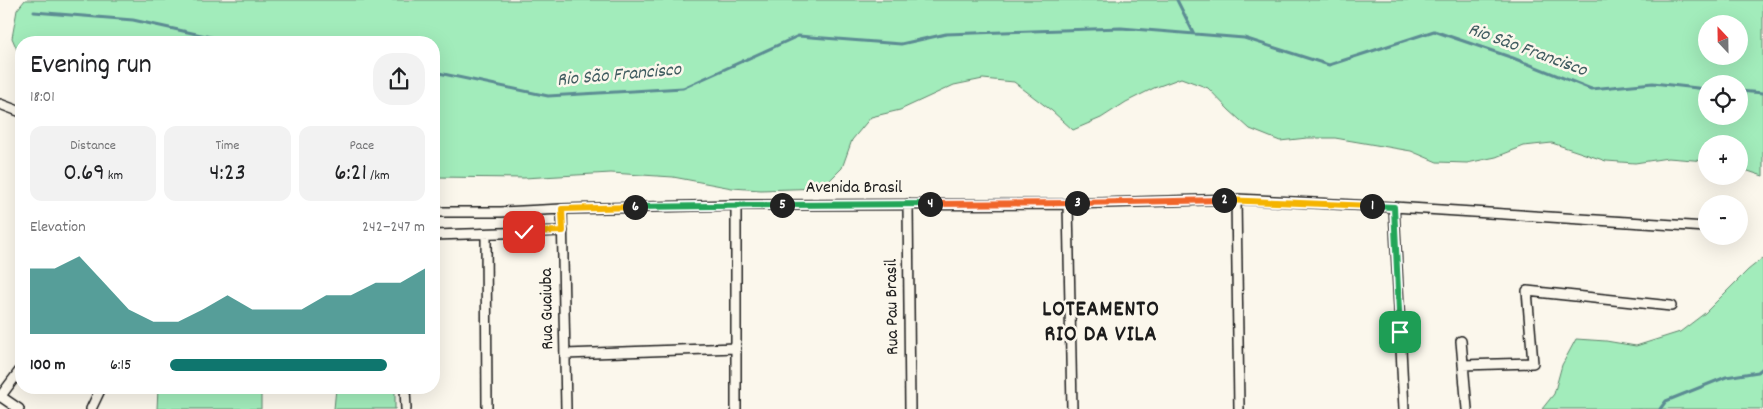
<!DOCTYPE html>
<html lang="en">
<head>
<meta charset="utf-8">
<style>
  body { margin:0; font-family:Dekko,sans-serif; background:#f2f2f2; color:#202124; height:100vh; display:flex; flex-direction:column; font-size:19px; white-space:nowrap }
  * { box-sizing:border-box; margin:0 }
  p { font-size:16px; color:#757577 }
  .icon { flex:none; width:28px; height:28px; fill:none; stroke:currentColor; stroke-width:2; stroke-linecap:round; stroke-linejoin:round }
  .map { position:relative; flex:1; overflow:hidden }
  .sheet { position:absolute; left:15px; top:36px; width:425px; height:358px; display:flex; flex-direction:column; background:#fff; border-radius:20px; box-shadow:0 5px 20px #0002 }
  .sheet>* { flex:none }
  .needle { width:32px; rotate:338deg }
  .fabs { position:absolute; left:1698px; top:15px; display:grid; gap:10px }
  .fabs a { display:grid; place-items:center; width:50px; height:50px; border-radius:50%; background:#fff; box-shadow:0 5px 20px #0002; font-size:25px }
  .pin { position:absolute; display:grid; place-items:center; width:42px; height:42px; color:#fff; margin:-21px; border-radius:10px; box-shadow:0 2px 8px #0006 }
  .km { position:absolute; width:25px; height:25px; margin:-12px; border-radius:50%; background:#222; color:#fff; font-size:14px; line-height:25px; text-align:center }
  .round { display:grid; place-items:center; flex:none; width:52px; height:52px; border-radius:20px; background:#f2f2f2 }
  .summary { display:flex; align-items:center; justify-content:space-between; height:85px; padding:0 15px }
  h1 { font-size:28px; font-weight:600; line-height:38px }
  .metrics { display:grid; grid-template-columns:repeat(3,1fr); gap:8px; height:85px; padding:5px 15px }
  .metrics div { display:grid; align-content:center; border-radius:12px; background:#f2f2f2; text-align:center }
  .metrics b { font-size:25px; font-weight:600 }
  .metrics small { font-size:14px; font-weight:400 }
  .metrics p { font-size:14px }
  .chart { height:140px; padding:10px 15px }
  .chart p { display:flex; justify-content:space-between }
  .chart svg { width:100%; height:90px; margin-top:5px; fill:#0f766e; opacity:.7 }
  ul { padding:0 15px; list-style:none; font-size:16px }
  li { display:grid; grid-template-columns:80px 60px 1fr; align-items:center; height:38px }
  li i { height:12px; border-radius:6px; background:#0f766e }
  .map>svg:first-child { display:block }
  .green { fill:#a2ecbb; stroke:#5f846c; fill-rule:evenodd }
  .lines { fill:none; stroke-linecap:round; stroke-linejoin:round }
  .stream { stroke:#5c8c93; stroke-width:3 }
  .minor-casing { stroke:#1c1c1c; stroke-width:12 }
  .minor { stroke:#fbf7ec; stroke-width:9 }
  .split-1-casing { stroke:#fff; stroke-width:10 }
  .split-2-casing { stroke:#fff; stroke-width:10 }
  .split-3-casing { stroke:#fff; stroke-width:10 }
  .split-4-casing { stroke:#fff; stroke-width:10 }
  .split-5-casing { stroke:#fff; stroke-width:10 }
  .split-6-casing { stroke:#fff; stroke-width:10 }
  .split-7-casing { stroke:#fff; stroke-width:10 }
  .split-1 { stroke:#22a559; stroke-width:6 }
  .split-2 { stroke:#f5b400; stroke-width:6 }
  .split-3 { stroke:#f0652b; stroke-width:6 }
  .split-4 { stroke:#f0652b; stroke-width:6 }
  .split-5 { stroke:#22a559; stroke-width:6 }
  .split-6 { stroke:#22a559; stroke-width:6 }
  .split-7 { stroke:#f5b400; stroke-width:6 }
  .labels { text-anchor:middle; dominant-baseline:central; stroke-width:5; stroke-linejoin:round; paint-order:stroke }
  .street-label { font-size:18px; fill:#1c1c1c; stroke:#fbf7ec }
  .water-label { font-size:19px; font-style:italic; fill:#415d61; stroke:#fbf7ec }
  .district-label { font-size:22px; font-weight:bold; letter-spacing:1px; fill:#1c1c1c; stroke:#fbf7ec }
</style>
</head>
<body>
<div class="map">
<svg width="1763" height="409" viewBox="0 0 1763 409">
  <rect width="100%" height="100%" fill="#fbf7ec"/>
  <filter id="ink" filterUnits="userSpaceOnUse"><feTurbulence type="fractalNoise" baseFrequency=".02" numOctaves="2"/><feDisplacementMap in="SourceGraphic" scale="10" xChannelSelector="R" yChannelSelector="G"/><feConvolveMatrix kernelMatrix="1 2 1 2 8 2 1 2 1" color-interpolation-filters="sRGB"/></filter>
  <g filter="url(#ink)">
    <path class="green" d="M25 0H1763V176L1739 168V144H1706V161L1668 158 1635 163 1606 161 1552 143 1524 146 1496 157 1467 163 1437 162 1411 151 1335 138H1307L1280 141 1250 129 1229 110 1208 88 1181 78 1154 88 1126 102 1101 118 1073 130 1052 111 1014 82 983 79 954 85 900 110 871 117 852 140 842 168 822 188 761 190 732 188 673 177 611 173 524 178 434 177V42H21V59L12 38 17 10ZM1706 24H1739V56H1706ZM1706 84H1739V116H1706Z
      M1763 258V409H1542L1554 394 1562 365 1576 339 1606 341 1636 346 1680 332 1705 313 1748 270Z
      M158 388H261V409H157Z
      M336 388H395V409H334Z"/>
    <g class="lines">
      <path class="stream" d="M1177 0 1194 34
        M34 12 133 20 233 42
        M434 72 548 96 683 88 798 36 901 44 946 34 1121 28 1244 38 1329 65 1434 31 1513 58 1591 89 1653 83 1706 89
        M1739 91 1763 93
        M1660 409 1666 401 1726 377 1758 372 1763 368"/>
      <defs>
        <path id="minor" d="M0 104 21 112
          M1236 199 1239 409
          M908 204 910 409
          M1068 204 1072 409
          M1394 207 1404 409
          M562 209 566 409
          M434 212H501L562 209 736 205 1068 204 1236 199 1394 207 1706 227
          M486 234 487 409
          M434 235 563 231
          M1461 341 1467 409
          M565 354 736 348
          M1463 365 1533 363 1527 291 1671 306
          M405 388 406 409
          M0 396 19 409
          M0 397 21 369
          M91 409 101 388
          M736 409V205"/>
      </defs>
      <use href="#minor" class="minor-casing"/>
      <use href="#minor" class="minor"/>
    </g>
  </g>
  <g class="lines" filter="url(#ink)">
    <defs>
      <path id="split-1" d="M1372 206 1394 207 1400 332"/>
      <path id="split-2" d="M1224 200 1372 206"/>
      <path id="split-3" d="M1077 203 1224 200"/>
      <path id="split-4" d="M930 204 1077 203"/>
      <path id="split-5" d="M782 205 930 204"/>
      <path id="split-6" d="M635 207 782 205"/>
      <path id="split-7" d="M524 232 563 231 562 209 635 207"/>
    </defs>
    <use href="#split-1" class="split-1-casing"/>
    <use href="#split-2" class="split-2-casing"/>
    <use href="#split-3" class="split-3-casing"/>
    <use href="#split-4" class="split-4-casing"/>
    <use href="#split-5" class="split-5-casing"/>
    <use href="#split-6" class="split-6-casing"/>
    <use href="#split-7" class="split-7-casing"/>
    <use href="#split-1" class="split-1"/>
    <use href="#split-2" class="split-2"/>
    <use href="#split-3" class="split-3"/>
    <use href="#split-4" class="split-4"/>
    <use href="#split-5" class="split-5"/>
    <use href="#split-6" class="split-6"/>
    <use href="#split-7" class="split-7"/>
  </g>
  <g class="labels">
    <g class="street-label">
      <text x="854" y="188">Avenida Brasil</text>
      <text transform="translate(893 307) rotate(-91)">Rua Pau Brasil</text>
      <text transform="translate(548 309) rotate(-91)">Rua Guaiuba</text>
    </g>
    <g class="water-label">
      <text transform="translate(1527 51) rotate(20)">Rio São Francisco</text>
      <text transform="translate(619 76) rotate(-5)">Rio São Francisco</text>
    </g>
    <g class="district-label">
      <text x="1101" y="310">LOTEAMENTO<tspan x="1101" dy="25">RIO DA VILA</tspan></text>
    </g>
  </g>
</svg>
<div class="fabs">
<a><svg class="needle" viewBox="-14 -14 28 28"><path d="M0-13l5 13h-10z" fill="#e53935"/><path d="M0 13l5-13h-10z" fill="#757577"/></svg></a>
<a><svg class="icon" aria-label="locate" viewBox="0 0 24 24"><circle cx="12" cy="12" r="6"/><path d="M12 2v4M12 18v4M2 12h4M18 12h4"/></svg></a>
<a>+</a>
<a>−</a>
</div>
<div class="pin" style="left:1400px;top:332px;background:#1e9e55"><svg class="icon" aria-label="arrive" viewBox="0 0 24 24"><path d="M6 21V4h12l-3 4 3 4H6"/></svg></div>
<div class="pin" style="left:524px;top:232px;background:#d93025"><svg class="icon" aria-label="check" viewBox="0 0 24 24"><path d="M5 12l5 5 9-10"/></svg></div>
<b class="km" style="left:1372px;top:206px">1</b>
<b class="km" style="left:1224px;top:200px">2</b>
<b class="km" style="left:1077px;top:203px">3</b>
<b class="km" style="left:930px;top:204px">4</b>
<b class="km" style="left:782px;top:205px">5</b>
<b class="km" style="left:635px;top:207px">6</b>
<section class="sheet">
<div class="summary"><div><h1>Evening run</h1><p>18:01</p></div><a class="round"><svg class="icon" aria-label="share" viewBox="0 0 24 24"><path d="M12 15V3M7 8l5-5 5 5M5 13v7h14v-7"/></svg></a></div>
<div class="metrics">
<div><p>Distance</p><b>0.69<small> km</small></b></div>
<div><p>Time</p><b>4:23</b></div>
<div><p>Pace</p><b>6:21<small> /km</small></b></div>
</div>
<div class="chart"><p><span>Elevation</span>242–247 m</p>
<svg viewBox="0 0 160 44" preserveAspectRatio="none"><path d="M0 44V12L10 12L20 6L30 19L40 32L50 38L60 38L70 32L80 25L90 32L100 32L110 32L120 25L130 25L140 19L150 19L160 12V44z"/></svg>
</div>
<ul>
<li><b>100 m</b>6:15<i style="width:85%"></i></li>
</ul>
</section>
</div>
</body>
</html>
